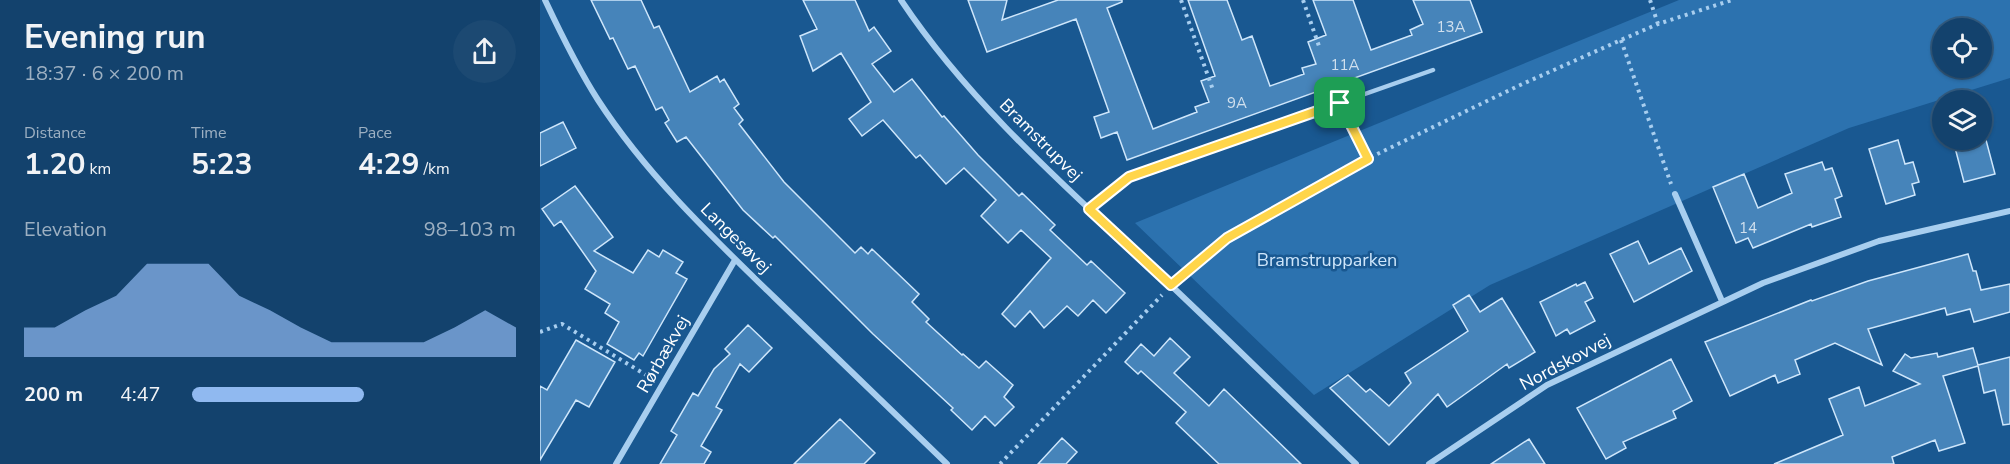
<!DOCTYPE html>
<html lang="en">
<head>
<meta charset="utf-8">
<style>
  body { margin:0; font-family:"Nunito Sans",sans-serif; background:#1c4972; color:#f1f3f6; height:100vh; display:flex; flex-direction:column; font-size:22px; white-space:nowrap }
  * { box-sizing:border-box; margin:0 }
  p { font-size:20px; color:#9db0c2 }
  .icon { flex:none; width:33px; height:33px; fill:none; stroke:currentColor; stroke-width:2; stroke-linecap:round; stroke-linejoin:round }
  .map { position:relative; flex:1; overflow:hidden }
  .details { display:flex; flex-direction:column; background:#13426d; width:540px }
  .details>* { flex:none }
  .fabs { position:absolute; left:1392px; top:18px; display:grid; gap:12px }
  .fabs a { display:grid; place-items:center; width:60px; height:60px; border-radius:50%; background:#13426d; box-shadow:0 2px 4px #0004,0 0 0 2px #325b80; font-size:30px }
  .pin { position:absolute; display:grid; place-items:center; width:51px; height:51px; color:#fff; margin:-26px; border-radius:12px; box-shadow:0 3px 9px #0006 }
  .round { display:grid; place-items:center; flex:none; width:63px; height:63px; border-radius:32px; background:#1c4972 }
  .headline { display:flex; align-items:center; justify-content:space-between; height:102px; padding:0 24px }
  h1 { font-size:33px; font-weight:700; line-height:45px }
  .figures { display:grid; grid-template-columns:repeat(3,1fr); gap:9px; height:102px; padding:6px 24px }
  .figures div { display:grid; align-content:center }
  .figures b { font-size:30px; font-weight:700 }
  .figures small { font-size:16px; font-weight:400 }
  .figures p { font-size:16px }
  .chart { height:168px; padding:12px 24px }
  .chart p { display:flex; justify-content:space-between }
  .chart svg { width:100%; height:108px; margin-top:6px; fill:#90b9f0; opacity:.7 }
  ul { padding:0 24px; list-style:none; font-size:20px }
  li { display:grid; grid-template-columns:96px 72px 1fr; align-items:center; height:45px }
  li i { height:15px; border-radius:8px; background:#90b9f0 }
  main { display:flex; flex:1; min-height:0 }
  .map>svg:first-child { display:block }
  .green { fill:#2c72af; fill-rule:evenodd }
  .building { fill:#4684ba; stroke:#cee6fb; stroke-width:1.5 }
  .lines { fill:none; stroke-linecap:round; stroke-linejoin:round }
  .path { stroke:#a8ceef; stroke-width:4; stroke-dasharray:3 4.5; stroke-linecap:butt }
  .service { stroke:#a8ceef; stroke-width:4.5 }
  .minor { stroke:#a8ceef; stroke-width:6 }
  .route-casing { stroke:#fff; stroke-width:12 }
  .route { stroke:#ffd54a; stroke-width:8 }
  .labels { text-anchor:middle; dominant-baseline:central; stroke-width:5; stroke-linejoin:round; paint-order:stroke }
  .number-label { font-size:15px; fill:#d1e0ee }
  .street-label { font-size:18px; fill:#fff; stroke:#195891 }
  .park-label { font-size:18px; fill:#cee6fb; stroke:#195891 }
</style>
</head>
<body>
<main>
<section class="details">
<div class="headline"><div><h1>Evening run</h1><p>18:37 · 6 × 200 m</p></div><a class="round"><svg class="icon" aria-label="share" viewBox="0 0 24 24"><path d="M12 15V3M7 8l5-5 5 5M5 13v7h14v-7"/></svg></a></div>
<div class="figures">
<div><p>Distance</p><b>1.20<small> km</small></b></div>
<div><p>Time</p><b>5:23</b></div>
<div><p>Pace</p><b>4:29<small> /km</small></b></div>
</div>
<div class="chart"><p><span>Elevation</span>98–103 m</p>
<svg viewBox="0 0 160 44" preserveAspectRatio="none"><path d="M0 44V32L10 32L20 25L30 19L40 6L50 6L60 6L70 19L80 25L90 32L100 38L110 38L120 38L130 38L140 32L150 25L160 32V44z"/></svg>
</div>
<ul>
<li><b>200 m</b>4:47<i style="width:53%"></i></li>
</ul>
</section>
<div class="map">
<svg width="1470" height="464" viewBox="0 0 1470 464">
  <rect width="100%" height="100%" fill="#195891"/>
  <path class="green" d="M1139 0H1470V78L1309 128 950 285 774 395 595 223ZM1402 28H1442V68H1402Z"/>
  <path class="building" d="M51 0H101L114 28 119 26 150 92 177 76 180 82 184 79 199 104 194 108 203 120 199 124 244 182 315 253 321 247 328 254 332 249 379 294 372 302 389 319 386 322 422 355 423 354 439 368 446 361 473 385 464 397 474 407 455 426 445 416 432 430 411 410 413 408 333 334 235 236 233 238 203 210 146 137 137 142 125 123 129 120 122 107 116 110 95 66 88 69 73 38 70 39Z
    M263 0H315L329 31 334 27 351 51 332 64 354 92 372 79 402 117 404 116 438 155 479 196 482 193 515 225 510 230 547 265 551 261 585 293 566 313 553 300 538 316 527 306 504 328 490 311 475 327 462 314 511 258 481 230 468 243 441 216 456 200 424 168 406 184 380 155 376 158 343 120 322 136 309 119 331 102 301 53 273 71 260 36 277 29Z
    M428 0H467L462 20 518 0H582V2L567 8 613 129 657 112 655 107 669 102 661 81 675 76 648 0H687L702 40 712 36 730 86 764 74 762 68 776 64 768 42 786 35 773 0H813L831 50 872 35 870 30 883 24 873 0H930L942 32 587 160 577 132 561 138 554 117 569 112 536 19 447 52Z
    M23 122 36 148 0 166V133Z
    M1358 140 1365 164 1373 162 1379 182 1372 184 1375 195 1346 204 1329 149Z
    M1413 140H1446L1455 174 1424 182Z
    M1282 162 1285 170 1292 168 1302 196 1295 199 1301 217 1272 227 1271 224 1213 248 1208 238 1196 243 1173 187 1204 174 1218 208 1252 193 1245 174Z
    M35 186 73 237 54 251 93 273 108 250 119 257 123 250 143 262 136 273 147 279 103 356 99 353 94 360 67 344 79 322 65 313 70 304 45 289 56 271 21 221 14 226 2 209Z
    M1098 241 1109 264 1141 248 1152 271 1094 302 1070 254Z
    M1428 254 1433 271H1436L1441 290 1470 284V312L1434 322 1430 309 1407 315 1405 308 1328 329 1342 365 1295 343 1255 360 1260 374 1238 383 1235 375 1190 396 1165 342 1271 300 1272 301 1328 281Z
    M1045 282 1053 298 1045 302 1055 321 1030 334 1027 329 1016 336 1000 302 1036 284 1037 286Z
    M929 295 940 312 962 298 995 352 969 368 967 364 907 407 898 394 849 445 790 388 808 375 826 392 830 389 849 406 871 383 865 373 928 331 913 305Z
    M208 325 232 348 209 372 200 364 176 407 182 410 161 446 171 452 164 464H120L137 435 131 431 153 393 158 396 174 369 190 354 185 349Z
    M630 338 650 357 634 373 669 406 684 389 761 464H679L636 423 646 412 601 371 598 374 585 362 601 344 614 356Z
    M36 340 75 362 49 407 36 400 0 460V386L7 390Z
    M1433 348 1438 365 1470 357V424L1463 425 1455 390 1444 393 1438 366 1403 376 1425 443 1399 451 1395 440 1352 457 1354 464H1234L1303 435 1289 399 1319 387 1325 406 1380 384 1353 371 1365 354 1371 358 1397 353 1398 357Z
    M1131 359 1152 401 1133 411 1136 418 1083 442 1086 448 1066 459 1037 408Z
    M300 419 335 453 324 464H254Z
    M522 438 537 452 526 464H498Z
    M989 439 1005 464H951Z"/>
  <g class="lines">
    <path class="path" d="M641 0 673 90
      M763 0 780 49
      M1110 0 1118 24
      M1081 40 1131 184
      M805 114 827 159
      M641 277 687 238 827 159 978 86 1081 40 1118 24 1192 0
      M0 332 22 324 111 378
      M460 464 622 295"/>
    <path class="service" d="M549 209 589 177 893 70"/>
    <path class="minor" d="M5 0C21 34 38 69 58 100 106 174 171 236 234 297 291 352 349 408 407 464
      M361 0C427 99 519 181 606 262 677 328 746 397 816 464
      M1135 194 1182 301
      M76 464 195 260
      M889 464 1007 385 1223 283 1339 241 1470 211"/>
  </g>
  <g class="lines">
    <defs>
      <path id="route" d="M800 103 828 159 687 238 631 285 549 209 589 177Z"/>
    </defs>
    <use href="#route" class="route-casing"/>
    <use href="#route" class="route"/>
  </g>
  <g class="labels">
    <g class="number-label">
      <text x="911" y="27">13A</text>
      <text x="805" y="65">11A</text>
      <text x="697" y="103">9A</text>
      <text x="1208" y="228">14</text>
    </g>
    <g class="street-label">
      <text transform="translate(501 140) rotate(45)">Bramstrupvej</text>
      <text transform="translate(196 238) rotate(45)">Langesøvej</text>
      <text transform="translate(123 354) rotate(-60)">Rørbækvej</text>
      <text transform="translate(1025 362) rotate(-28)">Nordskovvej</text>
    </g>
    <g class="park-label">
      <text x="787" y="260">Bramstrupparken</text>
    </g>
  </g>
</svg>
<div class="fabs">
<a><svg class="icon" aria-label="locate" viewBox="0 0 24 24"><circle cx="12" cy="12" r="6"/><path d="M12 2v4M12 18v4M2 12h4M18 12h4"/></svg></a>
<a><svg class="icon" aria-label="layers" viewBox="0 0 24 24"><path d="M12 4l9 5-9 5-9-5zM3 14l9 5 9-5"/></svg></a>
</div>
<div class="pin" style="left:800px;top:103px;background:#1e9e55"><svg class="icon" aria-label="arrive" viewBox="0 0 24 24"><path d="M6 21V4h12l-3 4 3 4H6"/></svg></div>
</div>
</main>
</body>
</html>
